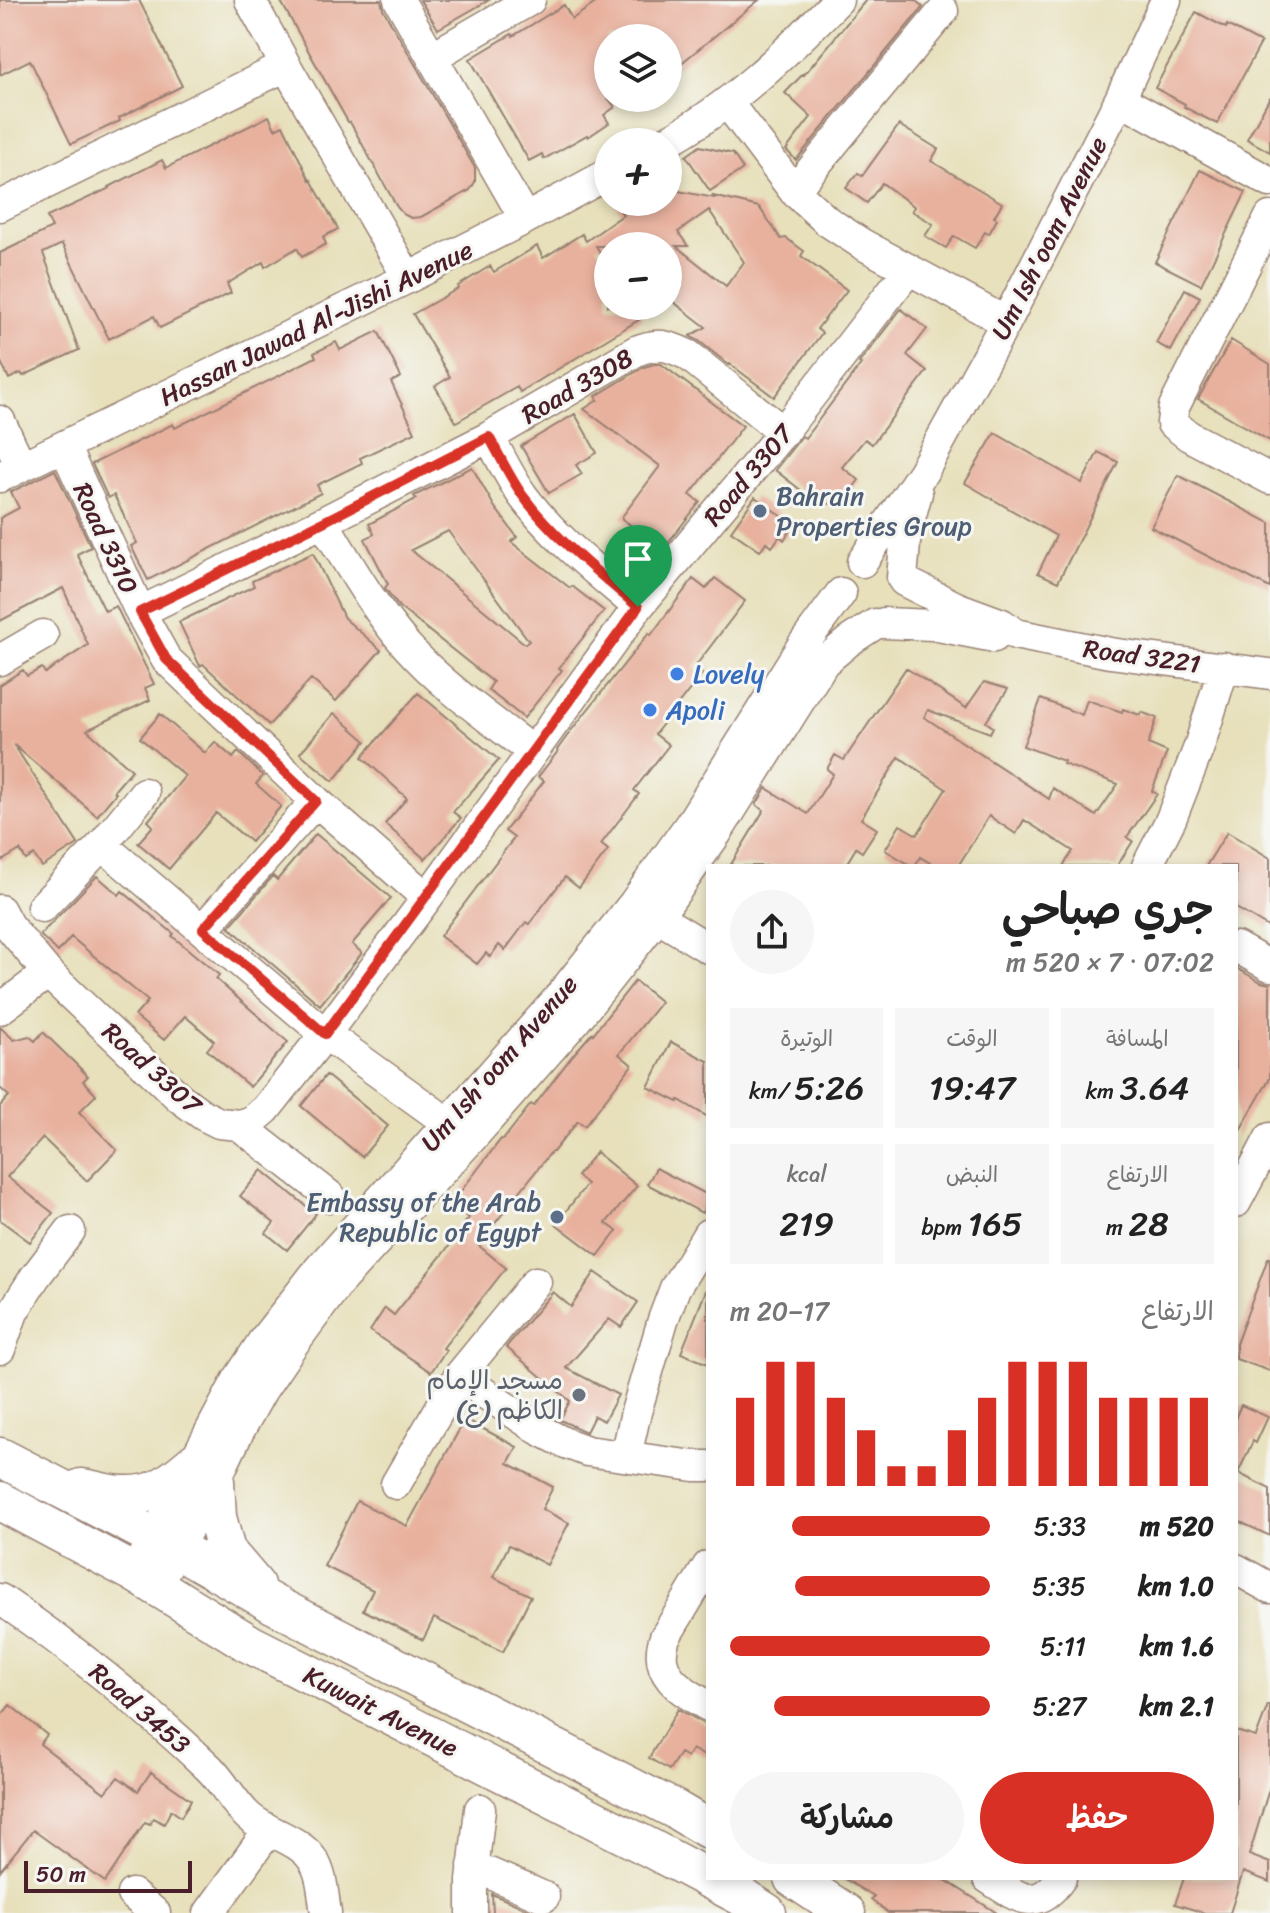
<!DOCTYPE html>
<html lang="ar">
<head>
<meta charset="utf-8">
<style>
  body { margin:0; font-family:Sriracha,"Playpen Sans Arabic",sans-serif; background:#f6f6f6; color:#222; direction:rtl; height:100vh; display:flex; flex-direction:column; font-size:30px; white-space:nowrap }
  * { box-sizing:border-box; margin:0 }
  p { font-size:26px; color:#767676 }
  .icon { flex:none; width:44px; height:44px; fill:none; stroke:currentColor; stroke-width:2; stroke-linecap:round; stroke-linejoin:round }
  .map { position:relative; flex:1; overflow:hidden; direction:ltr }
  .sheet { position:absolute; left:706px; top:864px; width:532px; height:1016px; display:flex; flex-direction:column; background:#fff; border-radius:0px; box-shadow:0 4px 12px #0003; direction:rtl }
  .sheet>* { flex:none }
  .buttons { position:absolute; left:594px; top:24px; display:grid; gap:16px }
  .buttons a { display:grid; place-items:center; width:88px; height:88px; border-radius:50%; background:#fff; box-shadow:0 4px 12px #0003; font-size:40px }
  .scale { position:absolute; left:24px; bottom:20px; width:168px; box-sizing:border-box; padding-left:8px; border:4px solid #4a1f2b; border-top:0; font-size:22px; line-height:28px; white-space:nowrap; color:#4a1f2b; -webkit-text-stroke:6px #f6f6f2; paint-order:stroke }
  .pin { position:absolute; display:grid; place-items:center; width:68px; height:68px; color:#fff; margin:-82px -34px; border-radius:50% 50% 50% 0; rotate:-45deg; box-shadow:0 0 8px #0007 }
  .pin .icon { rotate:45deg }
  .round { display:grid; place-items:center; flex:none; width:84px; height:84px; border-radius:42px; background:#f6f6f6 }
  .headline { display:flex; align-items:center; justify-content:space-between; height:136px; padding:0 24px }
  h1 { font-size:44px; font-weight:600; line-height:60px }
  .figures { display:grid; grid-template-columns:repeat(3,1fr); gap:12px; height:136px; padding:8px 24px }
  .figures div { display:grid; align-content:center; border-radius:0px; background:#f6f6f6; text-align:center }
  .figures b { font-size:34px; font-weight:600 }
  .figures small { font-size:22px; font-weight:400 }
  .figures p { font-size:22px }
  .chart { height:224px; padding:16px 24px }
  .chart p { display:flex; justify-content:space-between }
  .chart svg { width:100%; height:144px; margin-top:8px; stroke:#d93025; stroke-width:6 }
  .button { display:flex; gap:16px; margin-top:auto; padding:16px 24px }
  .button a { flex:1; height:92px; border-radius:48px; background:#d93025; color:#fff; font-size:32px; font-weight:600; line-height:92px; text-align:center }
  .button a+a { background:#f6f6f6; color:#222 }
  ul { padding:0 24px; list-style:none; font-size:26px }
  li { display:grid; grid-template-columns:128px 96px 1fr; align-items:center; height:60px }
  li i { height:20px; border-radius:10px; background:#d93025 }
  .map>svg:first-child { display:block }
  .building { fill:#e8b19e; fill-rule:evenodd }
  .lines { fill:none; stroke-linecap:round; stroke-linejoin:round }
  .minor-casing { stroke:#988073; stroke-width:33 }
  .major-casing { stroke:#988073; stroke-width:41 }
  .minor { stroke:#fff; stroke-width:30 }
  .major { stroke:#fff; stroke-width:38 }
  .route-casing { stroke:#fff; stroke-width:16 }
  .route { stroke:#d93025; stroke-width:10 }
  .service-dot { fill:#5c6f8a; stroke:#f6f6f2; stroke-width:3 }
  .shop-dot { fill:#3f7fe0; stroke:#f6f6f2; stroke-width:3 }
  .worship-dot { fill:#6b7280; stroke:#f6f6f2; stroke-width:3 }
  .labels { text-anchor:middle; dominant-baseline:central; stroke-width:6; stroke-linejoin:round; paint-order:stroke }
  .street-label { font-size:26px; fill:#4a1f2b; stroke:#f6f6f2 }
  .service-label { font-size:26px; fill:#4e5e75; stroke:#f6f6f2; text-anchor:start }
  .shop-label { font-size:26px; fill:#366cbe; stroke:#f6f6f2; text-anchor:start }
  .worship-label { font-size:26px; fill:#5b616d; stroke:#f6f6f2; text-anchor:end }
</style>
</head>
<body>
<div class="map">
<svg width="1270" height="1913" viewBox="0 0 1270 1913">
  <rect width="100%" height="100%" fill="#f6f6f2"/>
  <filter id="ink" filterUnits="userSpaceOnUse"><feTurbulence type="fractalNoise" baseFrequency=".0125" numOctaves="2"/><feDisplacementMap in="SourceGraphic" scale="16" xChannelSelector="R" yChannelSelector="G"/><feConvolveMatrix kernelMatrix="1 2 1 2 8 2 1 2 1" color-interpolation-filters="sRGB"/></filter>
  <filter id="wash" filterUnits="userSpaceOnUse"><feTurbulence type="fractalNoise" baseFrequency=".006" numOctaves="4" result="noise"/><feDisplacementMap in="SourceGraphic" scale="32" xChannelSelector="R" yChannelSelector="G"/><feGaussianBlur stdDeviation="1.8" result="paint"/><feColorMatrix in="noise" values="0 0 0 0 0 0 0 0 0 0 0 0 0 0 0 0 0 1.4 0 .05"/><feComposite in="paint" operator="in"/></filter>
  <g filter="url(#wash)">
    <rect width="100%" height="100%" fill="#e7e0bb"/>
    <g id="blocks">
      <path class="building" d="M0 0H139L182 86 119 118 120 121 71 144 30 60 0 75Z
        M280 0H381L383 9 475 168V182L470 190 421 217 411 218 403 214 397 207 350 122H348Z
        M420 0H489L438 29Z
        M600 0H759L668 74V38H608V98L615 107 604 115 609 123 588 137 587 135 544 159 542 154 529 161 470 59 512 34 513 36 564 5 572 19Z
        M866 0H915L923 7 796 160 786 150 811 117 785 93 803 74 804 75Z
        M1196 12 1226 28 1227 25 1261 43 1217 124 1184 107 1185 104 1155 88Z
        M1270 97V152L1247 139Z
        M269 116 275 129 283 125 310 181 311 180 338 229 323 237 326 244 302 257 297 248 265 267 263 262 227 284 231 293 160 328 154 316 109 339 62 244 43 253 79 350 23 376 21 373 9 379 0 360V253L52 228 47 217 110 188 109 187 162 160 166 168Z
        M899 125 938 149 931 161 1002 203 994 217 997 219 989 234 985 232 975 248 954 236 946 248 925 236 933 224 912 211 915 207 882 183 867 203 846 188 858 173 862 176Z
        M700 146 733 154 743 169 710 191 686 156Z
        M1200 170 1246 192 1201 285 1155 262Z
        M668 189 714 198 713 196 759 207 781 239 786 238 804 251 801 256 847 290 817 329 822 333 774 397 730 364 729 365 699 341 690 336 706 327 671 300 668 246H596L608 265V306H634L642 318 520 392 517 387 456 422 435 386 450 377 413 314 459 288 458 286 490 266 494 272 537 246 543 258 582 234 586 241 623 215 614 202H668ZM709 210 744 262 726 286 676 246H688L678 232Z
        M1185 289 1200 297 1171 351 1156 343Z
        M901 309 927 329 907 355 927 371 872 444 865 439 842 467 859 480 842 502 820 505 775 470 802 436 805 438 861 364 859 363Z
        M378 331 401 377 391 382 415 432 360 458 362 463 317 485 321 493 148 580 131 546 137 543 114 495 108 498 92 464 173 424 175 428 316 357 314 353 336 342 340 350Z
        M1231 340 1270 364V441L1198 399Z
        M654 364H661L743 426 690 495 700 502 666 545 652 534 649 539 621 518 660 466 584 409 598 400 596 396 644 367Z
        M575 414 597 453 576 465 582 474 549 493 521 446Z
        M995 433 1082 483 1098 452 1118 462 1058 582 1038 573 1056 536 965 483Z
        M472 467 494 506 517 537 511 542 570 588 572 586 604 611 559 668 562 670 524 718 488 690 493 682 399 607 385 588 388 584 365 539 374 534 369 524 416 499 414 496ZM448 531 529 641 525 644 411 550Z
        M55 470 91 547 77 554 105 611 116 606 154 684 145 688 150 700 87 730 132 770 114 791 116 793 97 816 14 745 78 844 42 867 34 855 26 860 20 850 0 862V685L23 670 27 676 42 668 45 673 88 645 63 588 0 621V518L19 508 11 492Z
        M1178 475 1270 523V588L1151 527Z
        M755 497 794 525 784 540 780 536 772 547 766 542 760 551 731 531Z
        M313 553 344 618 381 650 336 701 311 679 269 725 203 664 200 666 179 622 254 586 252 581Z
        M715 578 745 601 694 668 702 674 655 734 669 745 634 790 639 794 601 844 608 850 579 888 565 877 529 924 526 922 505 950 499 945 490 957 486 953 477 964 440 936 514 838 505 831 544 781 538 777 558 751 557 750 570 732 649 633 651 635 693 579 706 589Z
        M906 668 966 708 984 682 1008 689 986 722 993 727 990 733 928 710 924 717 1049 799 1053 788 1096 816 1118 784 1063 764 1064 761 1023 746 1041 699 1082 715 1087 700 1122 712 1123 709 1140 715 1141 712 1157 718 1148 744 1167 752 1152 791 1157 794 1127 837 1133 841 1117 866H1063L1073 851 1024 820 1016 834 989 816 958 866H935L920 857 915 866H912L885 850 900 825 917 835 946 789 899 757 861 819 877 829 862 852 856 848 845 866H730L764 810 756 805 766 788 808 814 833 774 827 769 835 755 844 760Z
        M418 693 499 760 453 812 461 818 425 859 385 824 407 798 362 757Z
        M334 713 366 741 333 781 300 753Z
        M160 714 205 753 215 742 233 758 238 752 263 776 256 784 281 806 251 842 216 813 169 869 138 843 153 826 148 821 185 776 140 738Z
        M1227 832 1270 858V928L1236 908V866H1206Z
        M316 834 391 898 352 944 362 953 320 1005 229 927 273 876 277 880Z
        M97 876 119 895 122 891 174 934 172 936 219 975 216 979 288 1042 250 1087 207 1050 214 1041 185 1016 164 1040 135 1016 148 1001 71 937 58 952 40 935Z
        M1236 968 1261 982 1270 984V1078L1236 1137Z
        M635 981 661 1002 619 1054 632 1065 585 1126 578 1121 553 1152H551L478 1245 506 1268 443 1348 446 1350 431 1372 370 1331 385 1308 394 1315 461 1231 459 1230 469 1218 451 1204 501 1139 503 1140 531 1104 534 1106 573 1055 592 1033 593 1034Z
        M0 1027 14 1040 29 1036 35 1041 43 1032 88 1076 83 1081 96 1095 79 1112 117 1150 87 1181 43 1138 7 1177 53 1213 30 1242 0 1220V1106L9 1096 0 1088Z
        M671 1042 708 1061V1117L679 1100 678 1102 648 1087Z
        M326 1075 388 1126 362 1157 301 1106Z
        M596 1152 637 1186 606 1223 617 1231 598 1256 556 1224 587 1184 577 1176Z
        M656 1168 708 1195V1201L702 1213 647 1184Z
        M262 1170 316 1214 287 1250 266 1233 274 1223 240 1196Z
        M1268 1258H1270V1371L1236 1359V1344Z
        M595 1272 638 1302 621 1327 609 1319 566 1368 618 1395 604 1421 594 1416 586 1432 560 1420 570 1401 506 1347 553 1292 571 1307Z
        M707 1288H708V1364L681 1353Z
        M1241 1405 1268 1417 1256 1443 1253 1441 1238 1473 1270 1489V1536L1236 1520V1416Z
        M465 1419 517 1447 508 1463 553 1487 542 1509 569 1523 547 1565 509 1545 493 1577 531 1596 503 1652 434 1618 423 1640 363 1610 373 1590 324 1566 357 1501 407 1526Z
        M10 1705 47 1735 40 1744 105 1793 118 1777 138 1791 151 1772 191 1800 181 1817 171 1810 164 1824 153 1818 150 1824 145 1822 105 1882 33 1830 0 1871V1717Z
        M1268 1705H1270V1786L1249 1855 1270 1863V1882L1243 1872 1230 1913H1205L1175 1904 1184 1878H1236V1731L1256 1737Z
        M678 1709 708 1726V1758L692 1749 687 1757 680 1753 669 1770 649 1758Z
        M843 1878H942L997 1913H888L871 1900 874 1897Z
        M492 1894 536 1913H493Z"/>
    </g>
  </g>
  <g filter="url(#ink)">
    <use href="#blocks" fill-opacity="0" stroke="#988073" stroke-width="2"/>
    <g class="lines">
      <defs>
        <path id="minor" d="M250 0 286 66 408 278
          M399 0 525 219
          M432 57 530 0
          M1120 99 1270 182
          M727 102 794 191 827 221 862 244 1006 322
          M666 142C732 106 786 53 838 0
          M794 191 943 11
          M0 206 286 66
          M1270 217 1174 407 1172 423 1189 436 1270 479
          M0 421 21 466
          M489 437C500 456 510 478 523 496 555 539 598 572 638 607
          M64 446 140 612 166 659 316 801 427 898
          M0 477 408 278 525 219 608 174
          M323 522C349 564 373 607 406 645 442 686 489 718 533 752
          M862 562 923 472 1006 322 1120 99 1166 0
          M902 578 906 533 917 493
          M904 581 956 607 1002 624 1015 634 1110 653 1270 674
          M140 612 323 522 489 437 636 351C658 342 667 345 688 355L783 432
          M884 623 933 625 994 637
          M0 660 43 635
          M102 845 325 1034 462 1133
          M1147 866 1171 819 1199 747 1224 667
          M42 907 102 845 144 793
          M642 908 708 948
          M0 910 8 925 48 973 180 1098 203 1115 219 1123 239 1125 252 1121 266 1109 325 1034 427 898 638 607 783 432 909 269
          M203 929 316 801
          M1236 947 1270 966
          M0 1009 48 973
          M239 1125 331 1197
          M1236 1202 1270 1138
          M0 1349 13 1312 35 1277 70 1231
          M459 1376 538 1429 563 1442 587 1451 694 1466H708
          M626 1456 636 1412 663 1320 675 1288 708 1234
          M396 1484 459 1376 536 1282
          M708 1566 665 1637C652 1674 680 1690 708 1706
          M1236 1569 1270 1588
          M135 1573 237 1381 263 1341 319 1269 556 1001 634 903 690 824 802 646 841 593
          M156 1585 215 1481 238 1433 262 1390 291 1347 339 1282 471 1139 576 1020 657 918 716 834 824 662 849 641 875 624
          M0 1599C74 1649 144 1706 209 1768 224 1783 233 1802 248 1816 266 1833 298 1838 313 1860 323 1875 323 1896 326 1913
          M473 1866 544 1897
          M988 1878C1018 1898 1037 1913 1061 1878
          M132 1894 155 1913
          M209 1913 269 1830
          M472 1913V1880L480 1809"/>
        <path id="major" d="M0 1457 176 1548 273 1604 676 1810 708 1829
          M215 1481 217 1517 226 1551 255 1585
          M81 1488C92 1489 102 1493 113 1494 154 1499 166 1486 195 1462
          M0 1501 135 1573 250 1644 650 1848 741 1896 767 1913
          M793 1878 846 1913"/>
      </defs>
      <use href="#minor" class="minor-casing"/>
      <use href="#major" class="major-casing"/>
      <use href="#minor" class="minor"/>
      <use href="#major" class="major"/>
    </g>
  </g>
  <g class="lines" filter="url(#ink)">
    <defs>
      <path id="route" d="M489 437C500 456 510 478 523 496 555 539 598 572 638 607L325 1034 203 929 316 801 166 659 140 612 323 522Z"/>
    </defs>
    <use href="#route" class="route-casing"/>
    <use href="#route" class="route"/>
  </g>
  <g class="service-dot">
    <circle cx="760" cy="511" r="8"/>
    <circle cx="557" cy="1217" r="8"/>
  </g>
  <g class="shop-dot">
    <circle cx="677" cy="674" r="8"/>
    <circle cx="650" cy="710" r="8"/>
  </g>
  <circle class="worship-dot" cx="579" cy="1395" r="8"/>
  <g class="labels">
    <g class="street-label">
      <text transform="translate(1049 238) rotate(-63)">Um Ish'oom Avenue</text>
      <text transform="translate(316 323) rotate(-26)">Hassan Jawad Al-Jishi Avenue</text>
      <text transform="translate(577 386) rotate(-30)">Road 3308</text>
      <text transform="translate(748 475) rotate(-50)">Road 3307</text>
      <text transform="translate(106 538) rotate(65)">Road 3310</text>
      <text transform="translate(1142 656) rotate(8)">Road 3221</text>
      <text transform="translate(499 1063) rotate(-49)">Um Ish'oom Avenue</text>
      <text transform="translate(152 1068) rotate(42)">Road 3307</text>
      <text transform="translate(140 1708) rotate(41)">Road 3453</text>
      <text transform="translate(381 1711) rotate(27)">Kuwait Avenue</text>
    </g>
    <g class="service-label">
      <text x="776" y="496">Bahrain<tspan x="776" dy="30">Properties Group</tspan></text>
      <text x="541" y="1202" text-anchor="end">Embassy of the Arab<tspan x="541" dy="30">Republic of Egypt</tspan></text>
    </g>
    <g class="shop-label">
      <text x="693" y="674">Lovely</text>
      <text x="666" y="710">Apoli</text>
    </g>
    <g class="worship-label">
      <text x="563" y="1380">مسجد الإمام<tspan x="563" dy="30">الكاظم (ع)</tspan></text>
    </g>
  </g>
</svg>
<div class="buttons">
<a><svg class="icon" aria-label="layers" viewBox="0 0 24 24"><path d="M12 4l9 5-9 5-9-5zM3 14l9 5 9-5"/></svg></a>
<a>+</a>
<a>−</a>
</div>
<div class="scale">50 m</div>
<div class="pin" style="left:638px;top:607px;background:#1e9e55"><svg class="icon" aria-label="arrive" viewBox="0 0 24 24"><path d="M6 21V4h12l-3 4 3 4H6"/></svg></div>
<section class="sheet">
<div class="headline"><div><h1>جري صباحي</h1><p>07:02 · 7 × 520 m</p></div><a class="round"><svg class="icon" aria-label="share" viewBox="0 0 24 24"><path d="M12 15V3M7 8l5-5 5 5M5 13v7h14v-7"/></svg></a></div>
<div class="figures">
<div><p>المسافة</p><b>3.64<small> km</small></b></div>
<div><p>الوقت</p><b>19:47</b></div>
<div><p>الوتيرة</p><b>5:26<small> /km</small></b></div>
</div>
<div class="figures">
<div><p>الارتفاع</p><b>28<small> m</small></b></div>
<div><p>النبض</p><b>165<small> bpm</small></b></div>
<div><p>kcal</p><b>219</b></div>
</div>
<div class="chart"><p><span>الارتفاع</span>17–20 m</p>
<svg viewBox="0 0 160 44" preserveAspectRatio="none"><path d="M5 44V17M15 44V6M25 44V6M35 44V17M45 44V27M55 44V38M65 44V38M75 44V27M85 44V17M95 44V6M105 44V6M115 44V6M125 44V17M135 44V17M145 44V17M155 44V17"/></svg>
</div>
<ul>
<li><b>520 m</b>5:33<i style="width:76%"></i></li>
<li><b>1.0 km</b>5:35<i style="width:75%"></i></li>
<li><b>1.6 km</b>5:11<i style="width:100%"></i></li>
<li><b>2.1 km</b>5:27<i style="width:83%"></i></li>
</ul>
<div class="button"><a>حفظ</a><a>مشاركة</a></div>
</section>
</div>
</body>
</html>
